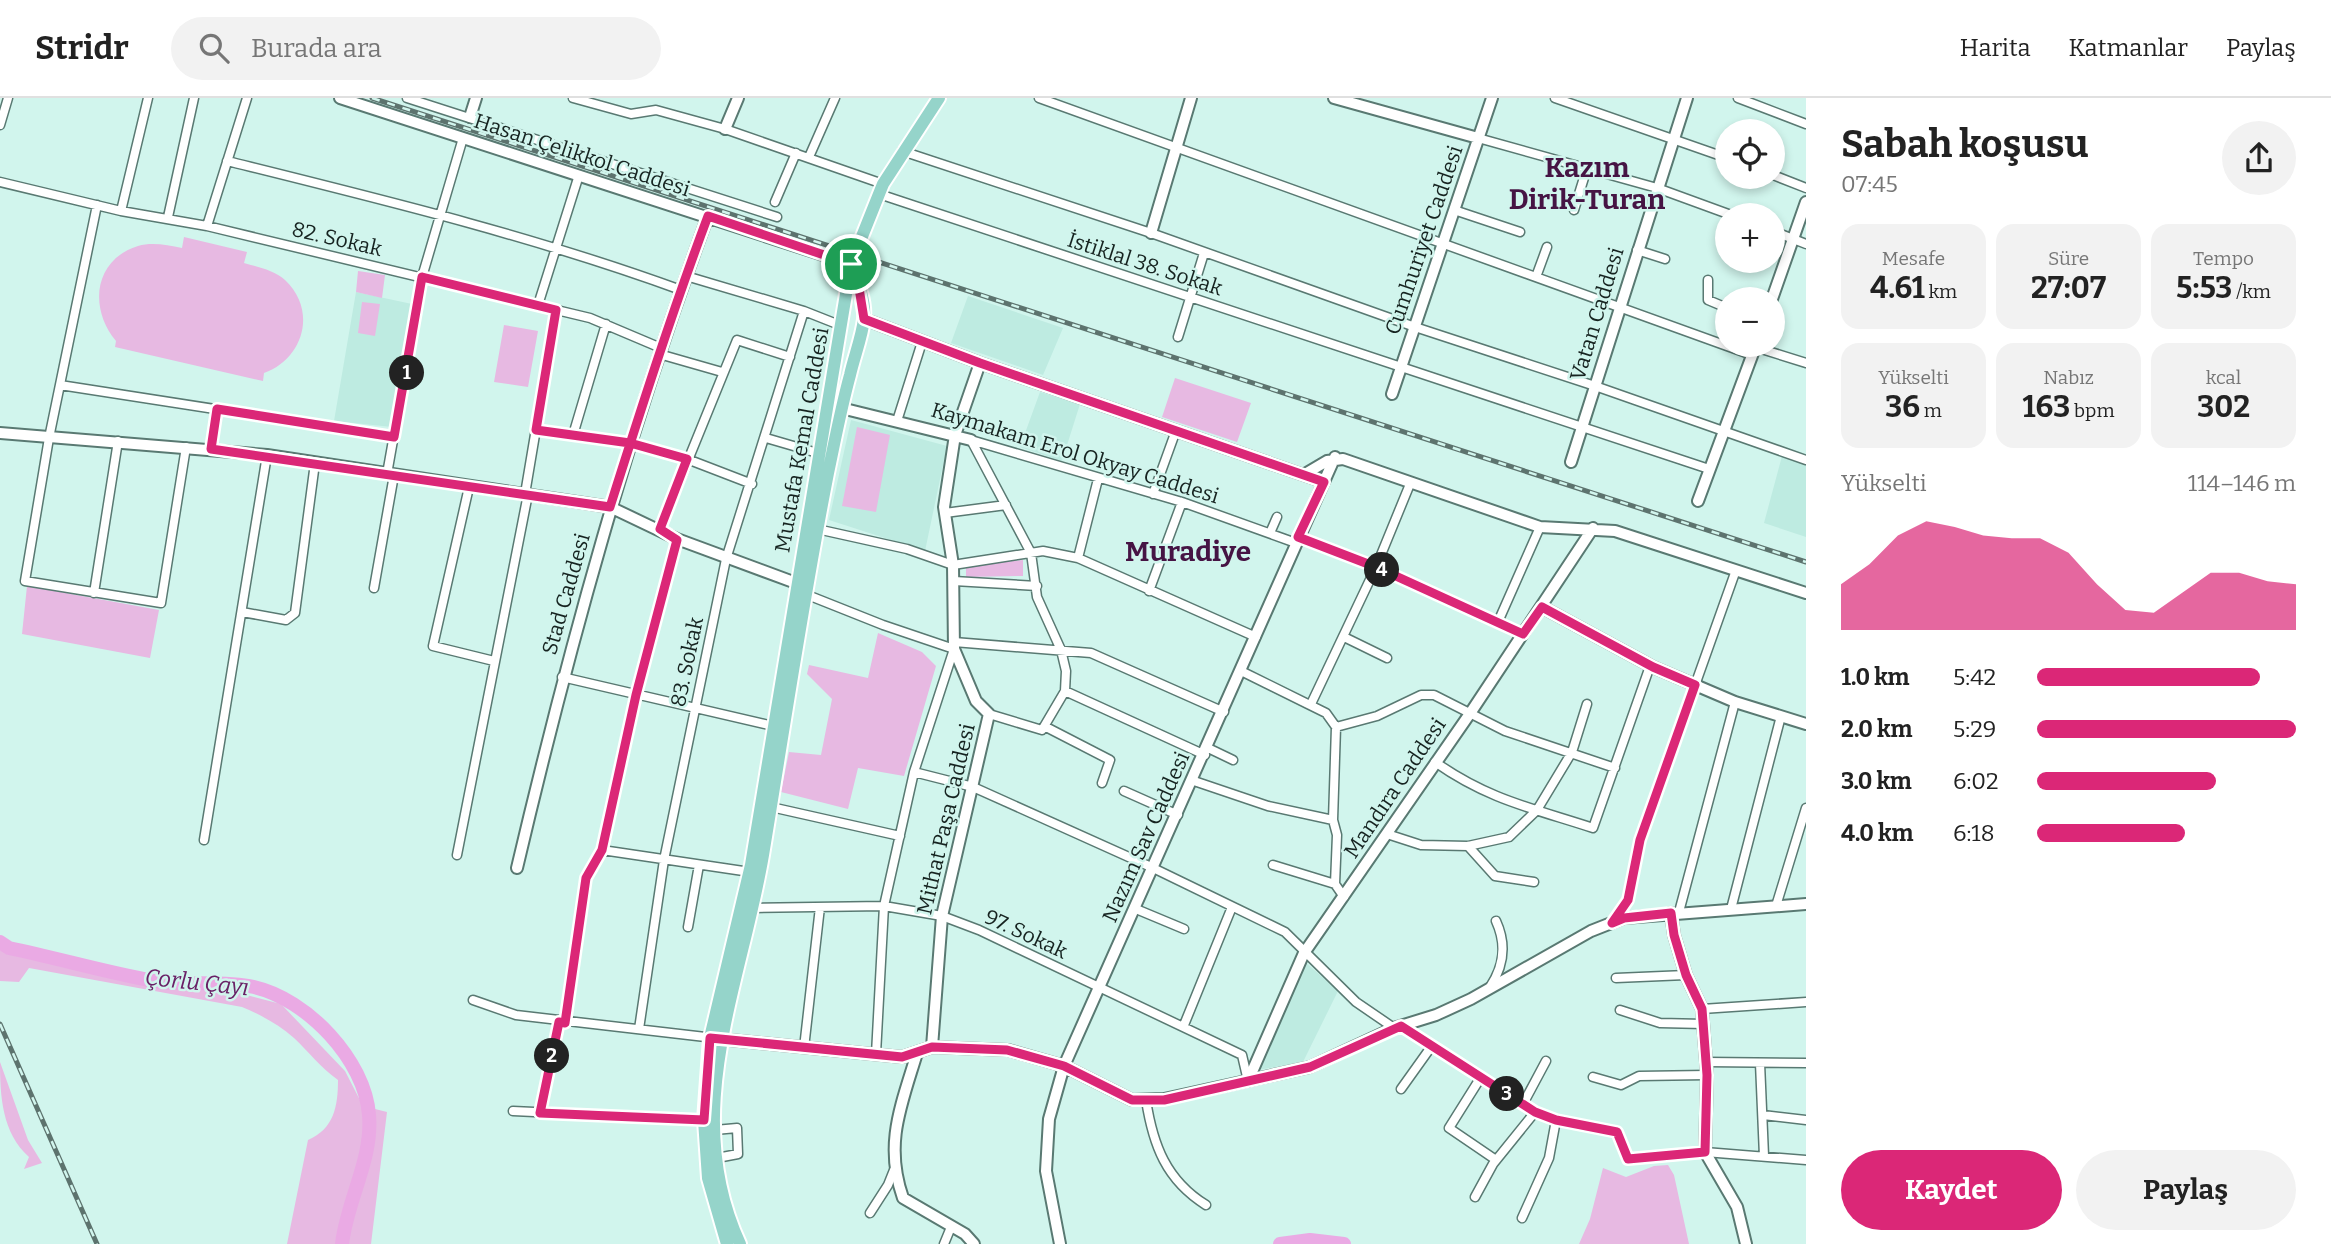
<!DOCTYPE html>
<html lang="tr">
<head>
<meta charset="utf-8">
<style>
  body { margin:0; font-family:Bitter,serif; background:#f2f2f2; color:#222; height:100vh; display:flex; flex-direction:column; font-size:26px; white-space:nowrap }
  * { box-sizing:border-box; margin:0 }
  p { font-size:23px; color:#767676 }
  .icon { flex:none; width:38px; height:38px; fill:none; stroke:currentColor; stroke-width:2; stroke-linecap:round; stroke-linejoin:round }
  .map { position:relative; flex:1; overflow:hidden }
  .details { display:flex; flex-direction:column; background:#fff; width:525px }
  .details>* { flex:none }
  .controls { position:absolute; left:1715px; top:21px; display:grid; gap:14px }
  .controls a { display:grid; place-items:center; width:70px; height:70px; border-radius:50%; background:#fff; box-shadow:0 4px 10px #0003; font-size:35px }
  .pin { position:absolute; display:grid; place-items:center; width:60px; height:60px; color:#fff; margin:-30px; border:4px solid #fff; border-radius:50%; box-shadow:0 2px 7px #0007 }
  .km { position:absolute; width:35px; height:35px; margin:-18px; border-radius:50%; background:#222; color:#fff; font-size:19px; line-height:35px; text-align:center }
  .round { display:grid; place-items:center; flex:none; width:74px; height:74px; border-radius:37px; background:#f2f2f2 }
  .overview { display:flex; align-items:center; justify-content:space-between; height:119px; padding:0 35px }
  h1 { font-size:38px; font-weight:700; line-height:52px }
  .metrics { display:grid; grid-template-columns:repeat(3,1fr); gap:10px; height:119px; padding:7px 35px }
  .metrics div { display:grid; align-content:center; border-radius:18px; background:#f2f2f2; text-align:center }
  .metrics b { font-size:30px; font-weight:700 }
  .metrics small { font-size:19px; font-weight:400 }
  .metrics p { font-size:19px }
  .chart { height:196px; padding:14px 35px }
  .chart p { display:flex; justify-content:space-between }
  .chart svg { width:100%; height:126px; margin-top:7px; fill:#db2777; opacity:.7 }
  .action { display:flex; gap:14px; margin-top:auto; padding:14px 35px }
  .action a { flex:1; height:80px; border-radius:42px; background:#db2777; color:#fff; font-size:28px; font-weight:700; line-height:80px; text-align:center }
  .action a+a { background:#f2f2f2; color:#222 }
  ul { padding:0 35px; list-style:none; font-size:23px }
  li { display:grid; grid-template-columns:112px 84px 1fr; align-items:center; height:52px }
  li i { height:18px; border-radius:9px; background:#db2777 }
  header { display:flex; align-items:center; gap:42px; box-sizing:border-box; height:98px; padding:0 35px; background:#fff; border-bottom:2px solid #e0e0e0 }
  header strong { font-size:33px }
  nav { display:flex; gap:38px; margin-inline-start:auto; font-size:24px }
  .search { width:490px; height:63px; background:#f2f2f2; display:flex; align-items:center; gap:18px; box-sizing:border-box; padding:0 24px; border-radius:38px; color:#767676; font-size:26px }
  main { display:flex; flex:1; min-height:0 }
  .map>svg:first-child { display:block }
  .built { fill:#beebe1 }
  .green { fill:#e7b9e2 }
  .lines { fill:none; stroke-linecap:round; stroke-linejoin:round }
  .river { stroke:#eaaae4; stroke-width:14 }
  .street-casing { stroke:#597972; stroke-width:11 }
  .secondary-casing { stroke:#597972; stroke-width:14 }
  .primary-casing { stroke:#fff; stroke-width:16 }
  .street { stroke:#fff; stroke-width:8 }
  .secondary { stroke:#fff; stroke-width:10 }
  .primary { stroke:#95d4ca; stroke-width:12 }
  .rail-casing { stroke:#5d736e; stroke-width:5 }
  .rail { stroke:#d1f5ed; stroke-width:2.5; stroke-dasharray:8; stroke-linecap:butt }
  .route-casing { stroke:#fff; stroke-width:14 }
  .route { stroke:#db2777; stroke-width:9 }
  .labels { text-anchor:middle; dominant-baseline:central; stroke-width:5; stroke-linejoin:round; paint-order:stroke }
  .street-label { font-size:21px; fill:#162320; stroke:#d1f5ed }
  .water-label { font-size:23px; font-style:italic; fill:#692066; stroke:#d1f5ed }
  .district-label { font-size:28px; font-weight:bold; fill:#461444; stroke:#d1f5ed }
</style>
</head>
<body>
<header>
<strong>Stridr</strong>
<div class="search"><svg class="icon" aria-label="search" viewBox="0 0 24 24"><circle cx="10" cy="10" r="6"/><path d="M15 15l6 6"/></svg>Burada ara</div>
<nav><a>Harita</a><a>Katmanlar</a><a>Paylaş</a></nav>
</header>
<main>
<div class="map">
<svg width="1806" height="1146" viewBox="0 0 1806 1146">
  <rect width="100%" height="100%" fill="#d1f5ed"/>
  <path class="built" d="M356 194 412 206 392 329 334 323Z
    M968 198 1063 230 1043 277 951 245Z
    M1040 294 1080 306 1062 363 1020 349Z
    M851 322 947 348 925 453 829 422Z
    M1782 358 1806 366V439L1764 425Z
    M1304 863 1338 893 1303 964 1258 972Z"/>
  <path class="green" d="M184 139 247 154 244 165C258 169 274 172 285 182 318 213 303 261 264 275L263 283 115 249 116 243C89 211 93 162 138 148 152 144 167 147 182 150Z
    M358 173 385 177 382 200 356 194Z
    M362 204 380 206 375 238 358 235Z
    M504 227 538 233 528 289 494 284Z
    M1175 280 1251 305 1237 344 1162 319Z
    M857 329 890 337 876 414 842 408Z
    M1023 462V478L966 479V468Z
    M27 488 159 512 150 560 22 536Z
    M878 535 922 554 936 568 904 678 858 670 848 711 781 694 789 654 821 657 832 601 807 576 809 567 868 580Z
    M0 852 143 887 224 891 281 906 345 973 363 1008 387 1014 371 1146H287L308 1042C334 1031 338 1008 338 982 320 969 309 954 294 940 278 926 261 917 242 909L29 870 19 884 0 883Z
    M0 964 28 1042 42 1065 24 1071 29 1059C2 1035 0 998 0 964Z
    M1668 1067 1674 1077 1689 1146H1579L1590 1121 1603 1070 1626 1079 1654 1068Z"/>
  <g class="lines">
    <path class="river" d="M0 844 9 850C57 860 105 874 154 883 187 888 222 882 254 889 307 901 365 962 369 1017 373 1061 347 1102 342 1146
      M1280 1146 1310 1142 1344 1146"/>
    <defs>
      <path id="street" d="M407 0 777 119
        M573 0 631 16 656 12 725 31 883 86
        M1039 0 1752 257
        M1555 0 1727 60
        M1738 0 1806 26
        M0 27 8 0
        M1478 40 1657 90 1731 117
        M902 53 1151 135 1415 229 1595 288 1806 362
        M809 59 835 0
        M227 63C380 101 533 138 681 192
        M1773 77 1806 90
        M0 84 121 113 207 128 590 220 661 250
        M879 96 1709 371
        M775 104 796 55
        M97 107 49 340 25 483 161 505 186 349
        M1454 112 1520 134
        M1574 112 1587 70
        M121 113 148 0
        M168 119 194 0
        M207 128 247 0
        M1773 133 1806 146
        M1637 152 1665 161
        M686 178 804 213 842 228
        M1536 179 1547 149
        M1708 182V202L1727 210
        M538 207 579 77
        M1178 239 1204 155
        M1755 249 1806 265
        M659 256 722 274
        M60 287 395 339
        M897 323 922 244
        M536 332 630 345 687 361 752 386
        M573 337 606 226
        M766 340 821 356
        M971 342 1031 455 1037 499 1061 552 1066 573 1065 593 1042 632 989 616
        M971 342 1182 404 1296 445
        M211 351 217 311
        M387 376 422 179 463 40
        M469 389 433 548 494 563
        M525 396 556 212
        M1153 396 1174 338
        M945 415 1006 407
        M660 431 737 242 790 259
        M817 431 907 451 953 467 1043 453 1078 460 1256 539
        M1270 435 1277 419
        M1299 439 1376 469 1523 536
        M1078 460 1098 381
        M954 483 1037 488
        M374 490 394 377
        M1149 493 1182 404
        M94 495 118 343
        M805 496 883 527 954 551 914 674 884 808 876 956
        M242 514 286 522 295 515 315 365
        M1498 524 1540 429
        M1344 539 1387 560
        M954 544 1091 555 1224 614
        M1241 573 1326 615 1336 629 1377 618 1421 597H1434L1505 633 1615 670
        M562 579 773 628
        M1065 593 1205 657
        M1311 606 1376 469 1410 386
        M1046 629 1110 662 1102 685
        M1336 629 1333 722 1337 737 1335 786 1344 799
        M1208 650 1233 662
        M1435 664C1489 702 1532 710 1593 730L1650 568
        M914 674 973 689 1151 769 1285 834 1356 904 1394 930
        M1194 683 1268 708 1333 722
        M1124 693 1178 717
        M771 709 900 738
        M1387 736 1421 747 1468 748 1509 739 1537 712 1572 654 1587 606
        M204 742 267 357
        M1468 748 1495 778 1534 784
        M602 752 750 774
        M457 757 528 396
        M1273 767 1335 786
        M1776 808 1806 710
        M753 810 884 808 942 818 979 832 1242 957 1248 983
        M1136 811 1184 831
        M1731 811 1781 618
        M1679 814 1735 604
        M1612 825 1628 802 1640 742 1736 472
        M688 829 699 767
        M1616 880 1686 877
        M1490 889C1504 868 1507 847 1496 823
        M473 902 516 917 714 940
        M1702 911 1806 904
        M1620 912 1660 925 1704 926
        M565 925 586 781 602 752 636 597 677 441
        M1184 927 1232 809
        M1400 928 1535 1014 1556 1022 1617 1034 1628 1061 1705 1054 1806 1062
        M639 931 664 762 726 461 804 213
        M804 950 820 809
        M1706 964 1806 965
        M1760 965 1764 1058
        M1481 979 1449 1030 1496 1062
        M1593 979 1621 987 1639 978 1707 977
        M1401 991 1431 949
        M1146 1002C1153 1047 1166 1082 1206 1107
        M1523 1006 1546 963
        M513 1013 704 1022
        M540 1015 559 924
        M1763 1017 1806 1022
        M715 1032 737 1030 738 1056 717 1060
        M1475 1099 1493 1066 1535 1014
        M870 1115 888 1087 894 1072
        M1522 1120 1549 1060 1556 1022
        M944 1146 951 1129"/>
      <path id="secondary" d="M340 0 851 166
        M1334 0 1478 40
        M470 19 476 0
        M725 31 738 0
        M1151 135 1191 0
        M1772 201 1806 104
        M864 221 980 265 1324 384
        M1392 296 1492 0
        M841 310 971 342
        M0 335 267 357 610 409 677 441 796 485
        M1571 364 1687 0
        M1305 376 1327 363 1343 361 1540 429 1615 433 1806 495
        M1698 403 1756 247
        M1542 509 1653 569 1735 604 1806 626
        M517 770C569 549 629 331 708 118
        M1671 815 1674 837 1686 877 1702 911 1707 977 1705 1054 1737 1109 1746 1146
        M720 941 902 959 932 949 1008 952 1064 968 1132 1002 1164 1001 1310 969 1394 930 1436 917 1471 901 1591 833 1624 820 1806 806
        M932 949 942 818 989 616 976 603 954 551 953 467 944 409 955 337 980 265
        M917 955C901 1008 884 1046 903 1100L965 1136 974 1146
        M1248 983 1304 855 1471 614 1593 430
        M1060 1146 1046 1073 1049 1021 1064 968 1335 359"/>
      <path id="primary" d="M727 1146 708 1080 704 1022 710 940 751 767 851 166 883 86 939 0
        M740 1146C679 1015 741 887 763 757 784 630 803 502 828 375 835 342 841 310 850 277 854 259 862 239 864 221 866 204 858 184 852 169"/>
    </defs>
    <use href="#street" class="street-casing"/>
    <use href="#secondary" class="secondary-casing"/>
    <use href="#primary" class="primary-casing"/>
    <use href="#street" class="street"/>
    <use href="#secondary" class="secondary"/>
    <use href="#primary" class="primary"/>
    <defs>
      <path id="rail" d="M372 0 1806 464
        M0 926 97 1146"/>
    </defs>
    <use href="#rail" class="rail-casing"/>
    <use href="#rail" class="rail"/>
  </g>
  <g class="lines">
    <defs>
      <path id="route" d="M851 166 708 118C672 214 641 311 610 409L211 351 217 311 394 339 422 179 556 212 536 332 630 345 687 361 660 431 677 442 636 597 602 752 586 780 565 925 559 924 540 1015 704 1022 710 940 902 959 932 949 1007 952 1064 968 1132 1002H1164L1310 969 1401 928 1535 1014 1556 1022 1617 1034 1628 1061 1705 1054 1707 977 1702 911 1686 877 1674 837 1671 815 1624 820 1612 825 1628 802 1640 742 1695 587 1653 569 1542 509 1523 536 1376 469 1298 439 1324 384 980 265 864 221 858 184 851 166"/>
    </defs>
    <use href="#route" class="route-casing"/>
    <use href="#route" class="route"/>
  </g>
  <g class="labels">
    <g class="street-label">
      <text transform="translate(582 57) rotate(18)">Hasan Çelikkol Caddesi</text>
      <text transform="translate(337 141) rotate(13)">82. Sokak</text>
      <text transform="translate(1424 142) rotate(-71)">Cumhuriyet Caddesi</text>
      <text transform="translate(1145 166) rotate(18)">İstiklal 38. Sokak</text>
      <text transform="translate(1597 216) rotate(-73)">Vatan Caddesi</text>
      <text transform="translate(802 342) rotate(-80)">Mustafa Kemal Caddesi</text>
      <text transform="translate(1075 355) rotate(17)">Kaymakam Erol Okyay Caddesi</text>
      <text transform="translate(566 496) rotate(-74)">Stad Caddesi</text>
      <text transform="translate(687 564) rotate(-78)">83. Sokak</text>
      <text transform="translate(1395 690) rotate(-56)">Mandıra Caddesi</text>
      <text transform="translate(946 721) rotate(-77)">Mithat Paşa Caddesi</text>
      <text transform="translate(1146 739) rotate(-66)">Nazım Sav Caddesi</text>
      <text transform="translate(1026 836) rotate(25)">97. Sokak</text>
    </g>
    <g class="water-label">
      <text transform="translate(197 884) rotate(6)">Çorlu Çayı</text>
    </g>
    <g class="district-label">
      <text x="1587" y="69">Kazım<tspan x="1587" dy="32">Dirik-Turan</tspan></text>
      <text x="1188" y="453">Muradiye</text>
    </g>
  </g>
</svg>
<div class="controls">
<a><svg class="icon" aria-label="locate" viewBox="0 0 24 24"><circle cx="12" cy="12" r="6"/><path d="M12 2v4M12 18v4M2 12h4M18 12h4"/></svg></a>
<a>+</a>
<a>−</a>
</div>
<div class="pin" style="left:851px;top:166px;background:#1e9e55"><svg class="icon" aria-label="arrive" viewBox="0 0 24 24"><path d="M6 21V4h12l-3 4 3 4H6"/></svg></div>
<b class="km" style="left:407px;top:275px">1</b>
<b class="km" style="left:552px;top:958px">2</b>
<b class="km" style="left:1507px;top:996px">3</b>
<b class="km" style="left:1382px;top:472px">4</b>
</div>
<section class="details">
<div class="overview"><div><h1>Sabah koşusu</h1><p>07:45</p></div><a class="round"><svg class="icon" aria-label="share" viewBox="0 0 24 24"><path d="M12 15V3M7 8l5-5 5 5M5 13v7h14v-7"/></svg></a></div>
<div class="metrics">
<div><p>Mesafe</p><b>4.61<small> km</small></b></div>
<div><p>Süre</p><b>27:07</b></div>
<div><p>Tempo</p><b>5:53<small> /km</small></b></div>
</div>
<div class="metrics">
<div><p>Yükselti</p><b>36<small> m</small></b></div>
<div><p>Nabız</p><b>163<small> bpm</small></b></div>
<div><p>kcal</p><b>302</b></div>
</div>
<div class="chart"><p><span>Yükselti</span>114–146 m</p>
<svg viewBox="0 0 160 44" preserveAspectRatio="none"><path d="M0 44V28L10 21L20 11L30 6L40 8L50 11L60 12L70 12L80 17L90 28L100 37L110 38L120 31L130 24L140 24L150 27L160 28V44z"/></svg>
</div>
<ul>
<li><b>1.0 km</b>5:42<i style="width:86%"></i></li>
<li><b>2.0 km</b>5:29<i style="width:100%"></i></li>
<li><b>3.0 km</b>6:02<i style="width:69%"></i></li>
<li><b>4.0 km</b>6:18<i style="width:57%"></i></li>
</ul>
<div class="action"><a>Kaydet</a><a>Paylaş</a></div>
</section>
</main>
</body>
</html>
